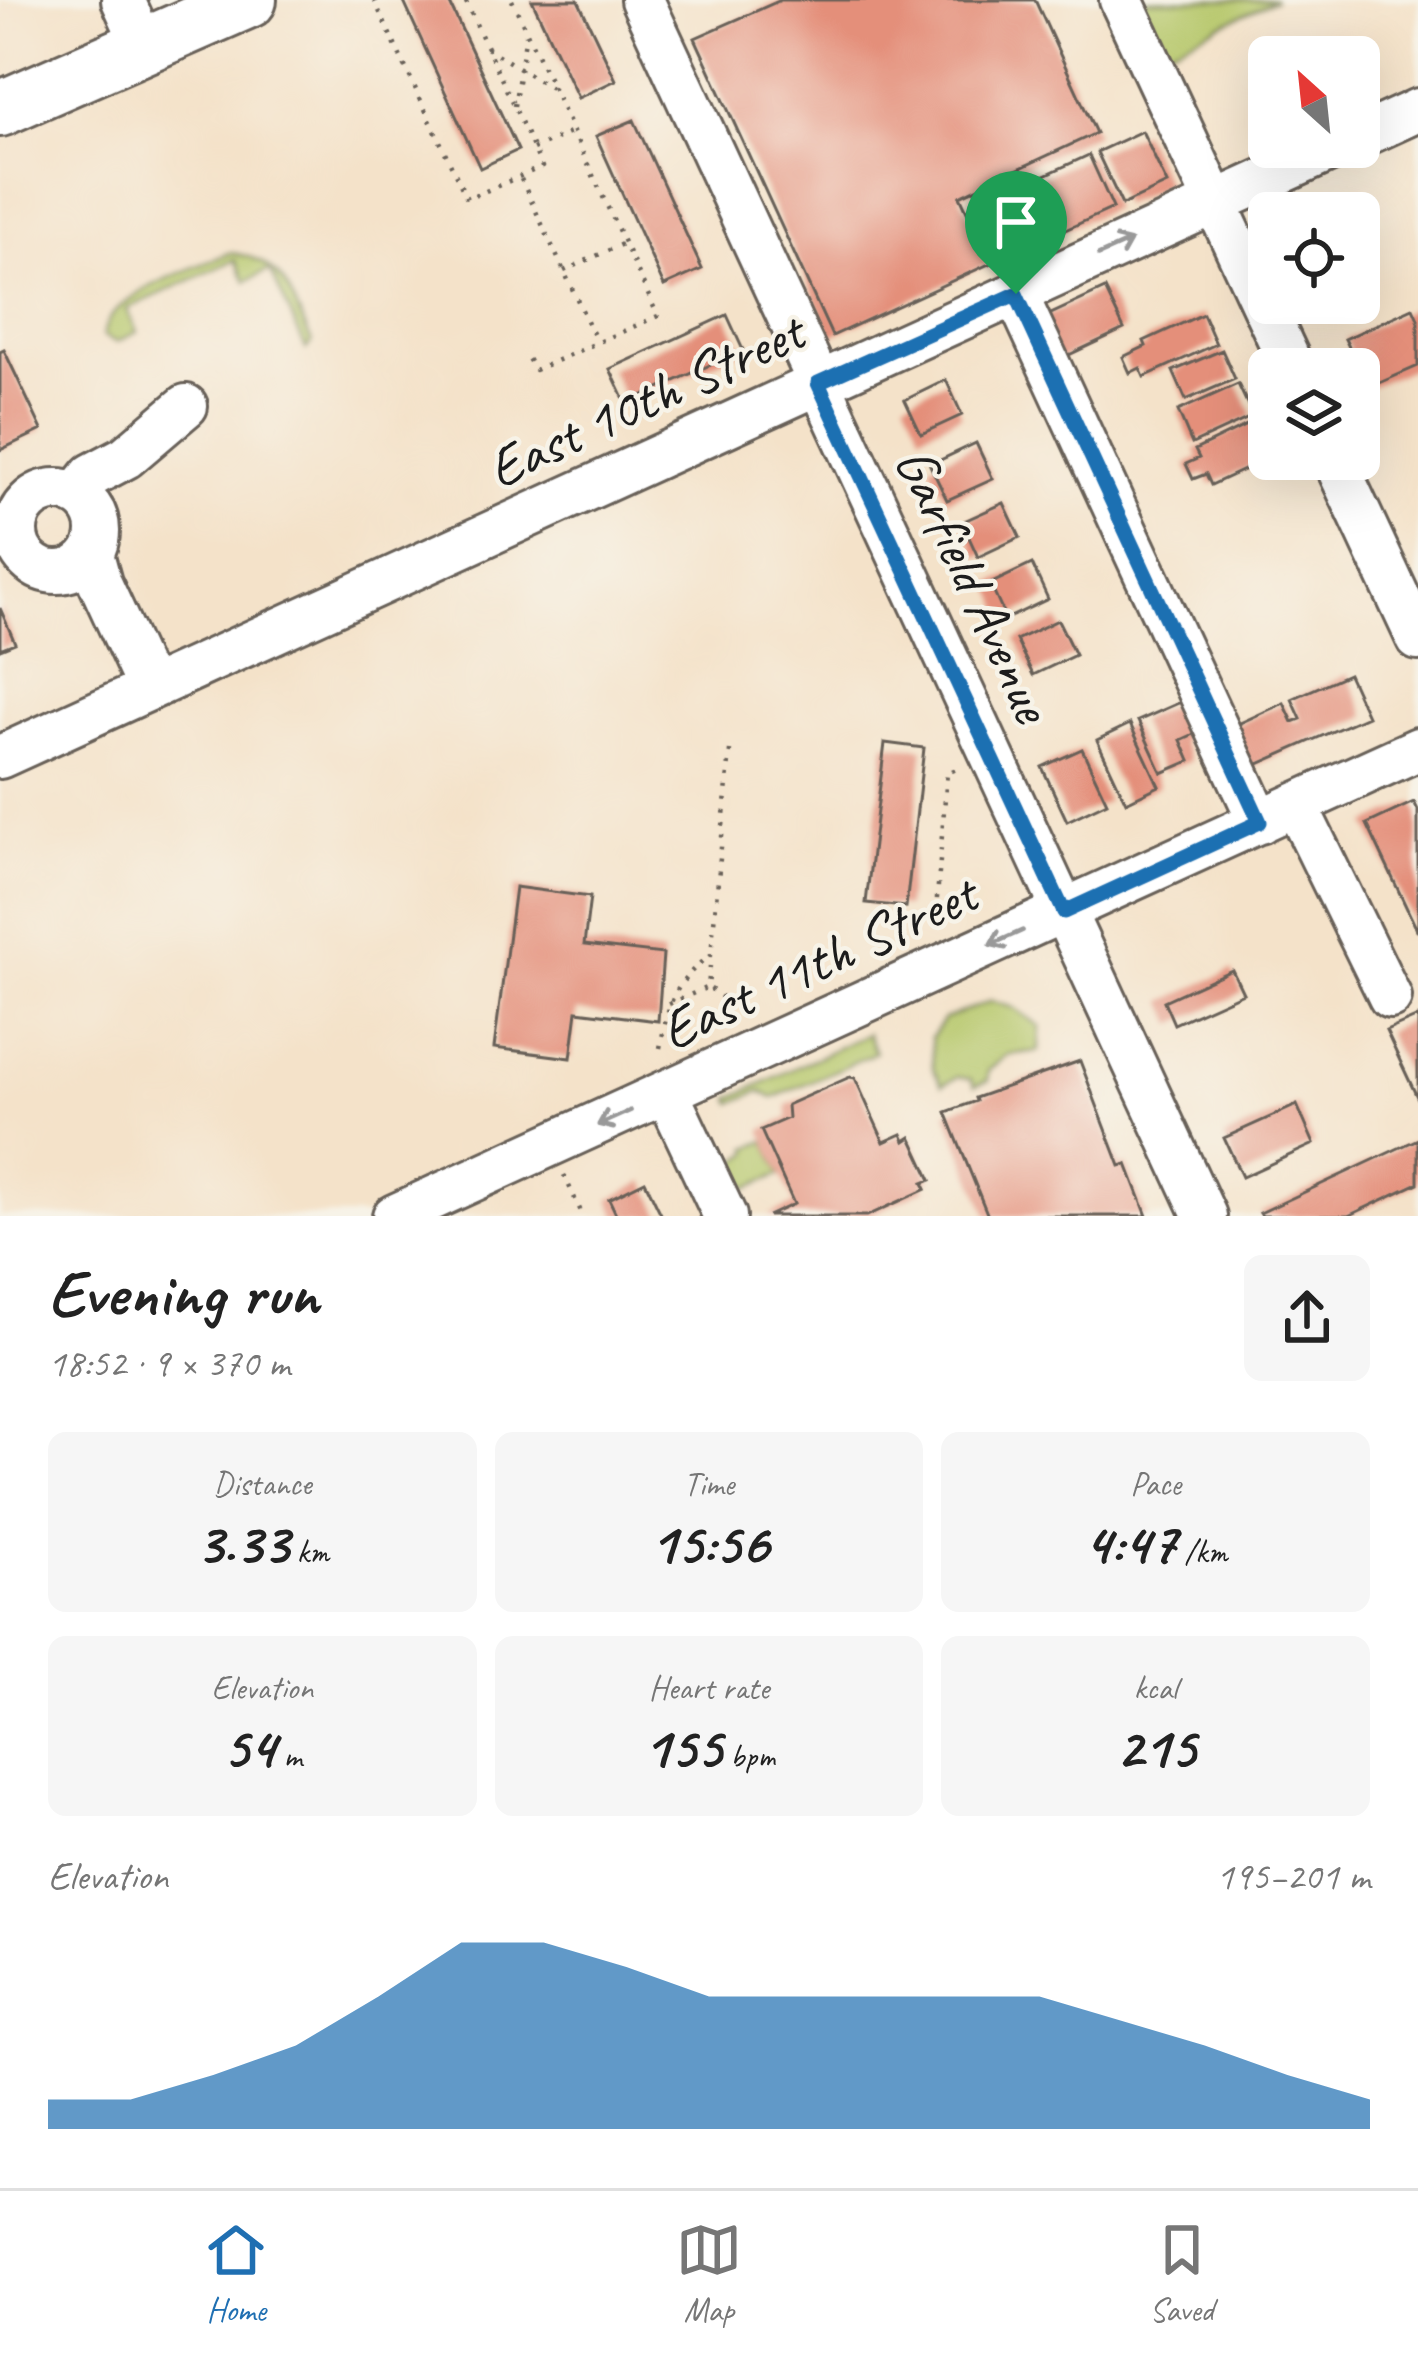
<!DOCTYPE html>
<html lang="en">
<head>
<meta charset="utf-8">
<style>
  body { margin:0; font-family:Caveat,sans-serif; background:#f6f6f6; color:#222; height:100vh; display:flex; flex-direction:column; font-size:45px; white-space:nowrap }
  * { box-sizing:border-box; margin:0 }
  p { font-size:39px; color:#767676 }
  .icon { flex:none; width:66px; height:66px; fill:none; stroke:currentColor; stroke-width:2; stroke-linecap:round; stroke-linejoin:round }
  .map { position:relative; height:1216px; overflow:hidden }
  .sheet { display:flex; flex-direction:column; background:#fff; flex:1 }
  .sheet>* { flex:none }
  .needle { width:78px; rotate:333deg }
  .fabs { position:absolute; left:1248px; top:36px; display:grid; gap:24px }
  .fabs a { display:grid; place-items:center; width:132px; height:132px; border-radius:18px; background:#fff; box-shadow:0 12px 48px #0002; font-size:60px }
  .pin { position:absolute; display:grid; place-items:center; width:102px; height:102px; color:#fff; margin:-123px -51px; border-radius:50% 50% 50% 0; rotate:-45deg; box-shadow:0 0 12px #0007 }
  .pin .icon { rotate:45deg }
  .round { display:grid; place-items:center; flex:none; width:126px; height:126px; border-radius:18px; background:#f6f6f6 }
  .headline { display:flex; align-items:center; justify-content:space-between; height:204px; padding:0 48px }
  h1 { font-size:66px; font-weight:800; line-height:90px }
  .stats { display:grid; grid-template-columns:repeat(3,1fr); gap:18px; height:204px; padding:12px 48px }
  .stats div { display:grid; align-content:center; border-radius:18px; background:#f6f6f6; text-align:center }
  .stats b { font-size:60px; font-weight:800 }
  .stats small { font-size:33px; font-weight:400 }
  .stats p { font-size:33px }
  .chart { height:336px; padding:24px 48px }
  .chart p { display:flex; justify-content:space-between }
  .chart svg { width:100%; height:216px; margin-top:12px; fill:#1f6fb2; opacity:.7 }
  .menu { display:flex; justify-content:space-around; align-items:center; height:168px; border-top:3px solid #e0e0e0; background:#fff; font-size:33px; color:#767676 }
  .menu a { display:grid; justify-items:center; gap:6px }
  .menu .active { color:#1f6fb2 }
  .map>svg:first-child { display:block }
  .green { fill:#b6c76a; stroke:#697243; stroke-width:3 }
  .building { fill:#e48f7a }
  .lines { fill:none; stroke-linecap:round; stroke-linejoin:round }
  .minor-casing { stroke:#686159; stroke-width:48 }
  .major-casing { stroke:#686159; stroke-width:60 }
  .path { stroke:#686159; stroke-width:4.5; stroke-dasharray:3 9; stroke-linecap:butt }
  .minor { stroke:#fff; stroke-width:42 }
  .major { stroke:#fff; stroke-width:54 }
  .oneway { stroke:#999 }
  .route-casing { stroke:#fff; stroke-width:24 }
  .route { stroke:#1f6fb2; stroke-width:15 }
  .labels { text-anchor:middle; dominant-baseline:central; stroke-width:9; stroke-linejoin:round; paint-order:stroke }
  .street-label { font-size:57px; fill:#1c1c1c; stroke:#f7f3e8 }
</style>
</head>
<body>
<div class="map">
<svg width="1418" height="1216" viewBox="0 0 1418 1216">
  <rect width="100%" height="100%" fill="#f7f3e8"/>
  <filter id="ink" filterUnits="userSpaceOnUse"><feTurbulence type="fractalNoise" baseFrequency=".00833" numOctaves="2"/><feDisplacementMap in="SourceGraphic" scale="24" xChannelSelector="R" yChannelSelector="G"/><feConvolveMatrix kernelMatrix="1 2 1 2 8 2 1 2 1" color-interpolation-filters="sRGB"/></filter>
  <filter id="wash" filterUnits="userSpaceOnUse"><feTurbulence type="fractalNoise" baseFrequency=".004" numOctaves="4" result="noise"/><feDisplacementMap in="SourceGraphic" scale="48" xChannelSelector="R" yChannelSelector="G"/><feGaussianBlur stdDeviation="2.7" result="paint"/><feColorMatrix in="noise" values="0 0 0 0 0 0 0 0 0 0 0 0 0 0 0 0 0 1.4 0 .05"/><feComposite in="paint" operator="in"/></filter>
  <g filter="url(#wash)">
    <rect width="100%" height="100%" fill="#f4e2c9"/>
    <path class="green" d="M1138 0H1275L1162 52Z
      M230 253C285 259 290 297 312 342L306 349 270 270 246 281 235 260 127 309 137 332 116 342 103 336C108 293 193 269 230 253Z
      M991 1001 1014 1008 1040 1026 1039 1051 1007 1055 988 1071V1081L974 1086 971 1079 958 1077 942 1085 933 1069 931 1037 944 1019Z
      M867 1034 875 1052 870 1055 773 1098 760 1091 733 1103 731 1098Z
      M766 1141 781 1174 746 1189 735 1163 750 1153 749 1148Z"/>
    <g id="blocks">
      <path class="building" d="M403 0H448L518 150 480 168Z
        M532 0H578L616 80 578 98Z
        M781 0H1035L1096 133 960 196 991 263 832 336 695 38Z
        M634 120 702 269 664 286 596 136Z
        M1142 131 1167 184 1122 205 1097 152Z
        M1089 155 1113 208 1065 230 1041 177Z
        M1034 181 1058 233 1010 256 986 203Z
        M1105 289 1124 329 1056 361 1038 320Z
        M1413 308 1418 319V366L1368 388 1365 381 1359 383V369H1346L1339 354 1350 349 1345 339Z
        M1203 314 1216 344 1144 377 1140 368 1130 373 1123 357 1146 346 1144 341Z
        M727 315 743 350 626 403 610 369Z
        M4 350 42 430 0 450V352Z
        M1222 350 1235 379 1186 400 1173 371Z
        M946 380 962 415 921 434 905 400Z
        M1238 384 1253 416 1192 444 1178 411Z
        M1255 421 1269 458 1211 485 1206 474 1193 479 1186 464 1199 458 1195 450Z
        M976 443 993 479 947 500 930 465Z
        M1004 503 1020 537 978 557 962 522Z
        M1032 564 1048 599 1006 619 990 584Z
        M0 608 15 643 0 649Z
        M1058 620 1075 655 1033 675 1016 640Z
        M1348 674 1367 716 1245 770 1227 729 1284 703 1293 722 1301 719 1292 699Z
        M1190 698 1205 729 1181 740 1190 761 1162 773 1138 721Z
        M1130 724 1159 786 1126 802 1097 740Z
        M885 743 924 748 906 907 866 903Z
        M1082 749 1107 802 1067 821 1042 767Z
        M1414 802 1418 810V932L1367 824Z
        M515 887 590 897 584 945 663 954 658 1021 577 1011 571 1058 494 1048Z
        M1232 970 1243 993 1174 1024 1164 1001Z
        M1418 1017V1099L1386 1031Z
        M1080 1061 1120 1166 1127 1164 1147 1216H988L946 1112 976 1101 975 1098Z
        M850 1077 855 1078 884 1142 902 1134 905 1141 911 1137 931 1180 923 1183 926 1189 867 1216H768L794 1204 761 1130 788 1118 787 1105Z
        M1297 1105 1314 1144 1242 1177 1224 1138Z
        M1418 1139V1183L1348 1216H1262L1260 1213Z
        M645 1181 662 1216H617L609 1199Z"/>
    </g>
  </g>
  <g filter="url(#ink)">
    <use href="#blocks" fill-opacity="0" stroke="#686159" stroke-width="3"/>
    <g class="lines">
      <defs>
        <path id="minor" d="M123 0 144 47
          M642 0 1205 1216
          M1121 0 1293 369
          M1359 137 1418 110
          M1016 294 1260 822
          M1334 459 1418 639
          M16 531a41 41 0 1 1 82 0a41 41 0 1 1-82 0Z
          M76 495 92 475 126 457 186 406
          M92 554 100 583 149 689
          M0 757 1337 147
          M1296 805 1390 997
          M667 1093 725 1216
          M394 1216 1418 749"/>
        <path id="major" d="M0 109 249 0"/>
      </defs>
      <use href="#minor" class="minor-casing"/>
      <use href="#major" class="major-casing"/>
      <path class="path" d="M374 0 467 199 542 167 465 0
        M512 0 658 316 535 370 524 352
        M487 48 554 90
        M514 106 526 34
        M533 149 572 132
        M521 179 597 342
        M564 271 624 243
        M730 751 708 987 726 1000 735 1014
        M935 923 947 773 959 768
        M669 1004 708 987
        M660 1048C669 1002 672 987 708 956
        M564 1175 583 1216"/>
      <use href="#minor" class="minor"/>
      <use href="#major" class="major"/>
    </g>
    <defs><path id="oneway-shaft" d="M-6 0H5M1.5-3L5.5 0L1.5 3" fill="none" stroke-width="1.6" stroke-linecap="round" stroke-linejoin="round" transform="scale(3)"/></defs>
    <g class="oneway">
      <use href="#oneway-shaft" transform="translate(1115 248) rotate(-24)"/>
      <use href="#oneway-shaft" transform="translate(1006 938) rotate(156)"/>
      <use href="#oneway-shaft" transform="translate(614 1118) rotate(156)"/>
    </g>
  </g>
  <g class="lines" filter="url(#ink)">
    <defs>
      <path id="route" d="M1016 294 1260 822 1064 912 818 383Z"/>
    </defs>
    <use href="#route" class="route-casing"/>
    <use href="#route" class="route"/>
  </g>
  <g class="labels">
    <g class="street-label">
      <text transform="translate(645 400) rotate(-25)">East 10th Street</text>
      <text transform="translate(974 584) rotate(65)">Garfield Avenue</text>
      <text transform="translate(818 962) rotate(-25)">East 11th Street</text>
    </g>
  </g>
</svg>
<div class="fabs">
<a><svg class="needle" viewBox="-14 -14 28 28"><path d="M0-13l5 13h-10z" fill="#e53935"/><path d="M0 13l5-13h-10z" fill="#767676"/></svg></a>
<a><svg class="icon" aria-label="locate" viewBox="0 0 24 24"><circle cx="12" cy="12" r="6"/><path d="M12 2v4M12 18v4M2 12h4M18 12h4"/></svg></a>
<a><svg class="icon" aria-label="layers" viewBox="0 0 24 24"><path d="M12 4l9 5-9 5-9-5zM3 14l9 5 9-5"/></svg></a>
</div>
<div class="pin" style="left:1016px;top:294px;background:#1e9e55"><svg class="icon" aria-label="arrive" viewBox="0 0 24 24"><path d="M6 21V4h12l-3 4 3 4H6"/></svg></div>
</div>
<section class="sheet">
<div class="headline"><div><h1>Evening run</h1><p>18:52 · 9 × 370 m</p></div><a class="round"><svg class="icon" aria-label="share" viewBox="0 0 24 24"><path d="M12 15V3M7 8l5-5 5 5M5 13v7h14v-7"/></svg></a></div>
<div class="stats">
<div><p>Distance</p><b>3.33<small> km</small></b></div>
<div><p>Time</p><b>15:56</b></div>
<div><p>Pace</p><b>4:47<small> /km</small></b></div>
</div>
<div class="stats">
<div><p>Elevation</p><b>54<small> m</small></b></div>
<div><p>Heart rate</p><b>155<small> bpm</small></b></div>
<div><p>kcal</p><b>215</b></div>
</div>
<div class="chart"><p><span>Elevation</span>195–201 m</p>
<svg viewBox="0 0 160 44" preserveAspectRatio="none"><path d="M0 44V38L10 38L20 33L30 27L40 17L50 6L60 6L70 11L80 17L90 17L100 17L110 17L120 17L130 22L140 27L150 33L160 38V44z"/></svg>
</div>
</section>
<nav class="menu">
<a class="active"><svg class="icon" aria-label="home" viewBox="0 0 24 24"><path d="M3 11l9-7 9 7M6 9v11h12V9"/></svg>Home</a>
<a><svg class="icon" aria-label="map" viewBox="0 0 24 24"><path d="M3 6l6-2 6 2 6-2v14l-6 2-6-2-6 2zM9 4v14M15 6v14"/></svg>Map</a>
<a><svg class="icon" aria-label="saved" viewBox="0 0 24 24"><path d="M7 4h10v16l-5-4-5 4z"/></svg>Saved</a>
</nav>
</body>
</html>
